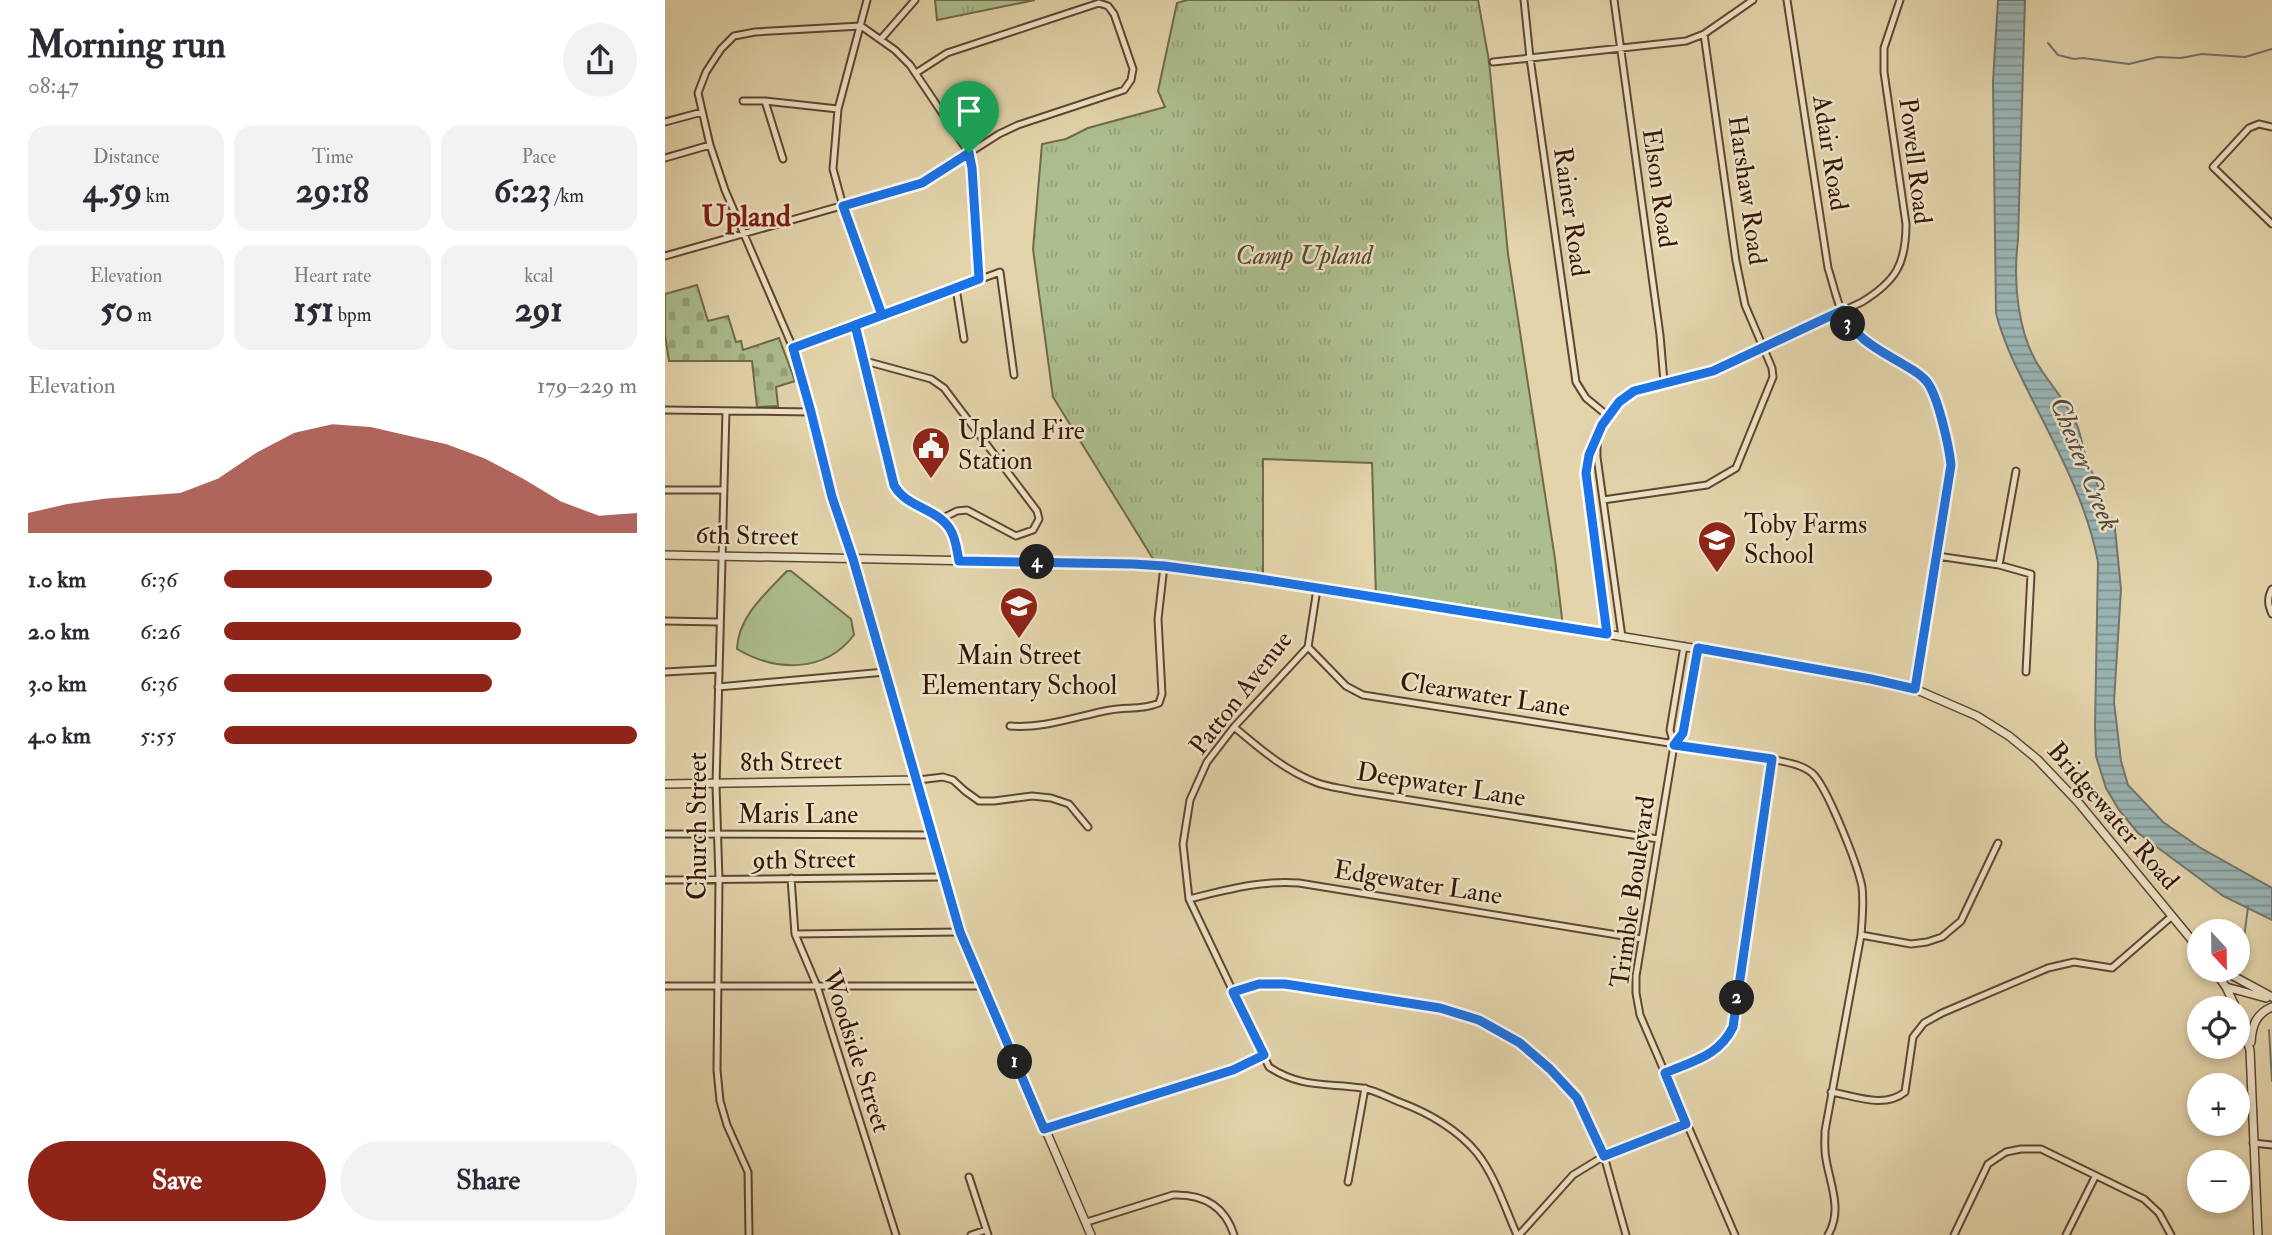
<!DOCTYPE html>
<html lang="en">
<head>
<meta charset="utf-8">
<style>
  body { margin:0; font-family:"IM FELL Double Pica",serif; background:#f2f2f3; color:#2b2b33; height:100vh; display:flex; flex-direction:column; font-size:26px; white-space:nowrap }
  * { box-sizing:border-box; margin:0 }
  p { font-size:23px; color:#7c7c81 }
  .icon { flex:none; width:38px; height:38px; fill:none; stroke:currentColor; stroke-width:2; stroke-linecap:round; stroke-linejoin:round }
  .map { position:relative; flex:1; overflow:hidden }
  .side { display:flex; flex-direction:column; background:#fff; width:665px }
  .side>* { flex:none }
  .needle { width:46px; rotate:158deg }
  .fabs { position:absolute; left:1522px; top:919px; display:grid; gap:14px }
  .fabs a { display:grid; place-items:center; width:63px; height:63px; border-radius:50%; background:#fff; box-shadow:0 4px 10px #0003; font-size:35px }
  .pin { position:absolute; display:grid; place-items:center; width:60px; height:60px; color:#fff; margin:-72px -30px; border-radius:50% 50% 50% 0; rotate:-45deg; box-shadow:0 0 7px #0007 }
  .pin .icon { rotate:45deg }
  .km { position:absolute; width:35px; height:35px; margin:-18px; border-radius:50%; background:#222; color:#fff; font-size:19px; line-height:35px; text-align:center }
  .round { display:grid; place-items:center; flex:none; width:74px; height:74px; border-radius:37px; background:#f2f2f3 }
  .overview { display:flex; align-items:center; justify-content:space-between; height:119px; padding:0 28px }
  h1 { font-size:38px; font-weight:700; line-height:52px }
  .metrics { display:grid; grid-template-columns:repeat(3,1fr); gap:10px; height:119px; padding:7px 28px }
  .metrics div { display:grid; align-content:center; border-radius:18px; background:#f2f2f3; text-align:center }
  .metrics b { font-size:35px; font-weight:700 }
  .metrics small { font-size:19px; font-weight:400 }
  .metrics p { font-size:19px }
  .chart { height:196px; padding:14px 28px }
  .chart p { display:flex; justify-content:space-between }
  .chart svg { width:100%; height:126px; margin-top:7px; fill:#8f2418; opacity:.7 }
  .action { display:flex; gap:14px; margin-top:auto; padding:14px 28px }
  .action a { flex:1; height:80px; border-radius:42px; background:#8f2418; color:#fff; font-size:28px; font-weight:700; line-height:80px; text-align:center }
  .action a+a { background:#f2f2f3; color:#2b2b33 }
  ul { padding:0 28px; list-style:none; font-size:23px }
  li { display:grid; grid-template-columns:112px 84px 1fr; align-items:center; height:52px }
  li i { height:18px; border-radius:9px; background:#8f2418 }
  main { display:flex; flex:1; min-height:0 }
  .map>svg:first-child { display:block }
  .cemetery { fill:url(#cemetery-stones); stroke:#716a4a; stroke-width:2 }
  .park { fill:url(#park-tufts); stroke:#716a4a; stroke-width:2 }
  .pitch { fill:#adbe8e; stroke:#716a4a; stroke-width:2 }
  .water { fill:url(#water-rules); stroke:#72756f; stroke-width:2 }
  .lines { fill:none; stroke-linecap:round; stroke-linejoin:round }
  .stream { stroke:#72756f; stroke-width:2 }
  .minor-casing { stroke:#604630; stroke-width:9 }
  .tertiary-casing { stroke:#604630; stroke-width:10 }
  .minor { stroke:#ede3c8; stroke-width:5 }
  .tertiary { stroke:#ede3c8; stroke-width:7 }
  .route-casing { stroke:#fff; stroke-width:14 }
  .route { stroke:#1a73e8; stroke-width:9 }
  .labels { text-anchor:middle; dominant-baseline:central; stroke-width:5; stroke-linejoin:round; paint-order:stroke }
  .street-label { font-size:26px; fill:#351607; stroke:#ede3c8 }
  .park-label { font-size:26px; font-style:italic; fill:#594830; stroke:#ede3c8 }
  .poi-label { font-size:26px; fill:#351607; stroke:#ede3c8; text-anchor:start }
  .water-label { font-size:28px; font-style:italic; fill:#53463b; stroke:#ede3c8 }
  .quarter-label { font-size:30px; font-weight:bold; fill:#7a1f14; stroke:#ede3c8 }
</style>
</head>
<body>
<main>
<section class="side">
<div class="overview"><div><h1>Morning run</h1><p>08:47</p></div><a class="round"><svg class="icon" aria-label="share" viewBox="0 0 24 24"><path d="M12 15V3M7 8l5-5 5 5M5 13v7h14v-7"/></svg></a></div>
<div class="metrics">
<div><p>Distance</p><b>4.59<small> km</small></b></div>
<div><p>Time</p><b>29:18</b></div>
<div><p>Pace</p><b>6:23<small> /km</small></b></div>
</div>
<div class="metrics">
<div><p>Elevation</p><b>50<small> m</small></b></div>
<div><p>Heart rate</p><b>151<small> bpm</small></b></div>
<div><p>kcal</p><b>291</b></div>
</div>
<div class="chart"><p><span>Elevation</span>179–229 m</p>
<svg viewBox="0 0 160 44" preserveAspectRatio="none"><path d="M0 44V37L10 34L20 32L30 31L40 30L50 25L60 16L70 9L80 6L90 7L100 10L110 13L120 18L130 25L140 33L150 38L160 37V44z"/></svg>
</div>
<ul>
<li><b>1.0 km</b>6:36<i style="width:65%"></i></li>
<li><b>2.0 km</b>6:26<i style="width:72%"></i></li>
<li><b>3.0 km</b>6:36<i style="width:65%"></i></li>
<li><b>4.0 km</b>5:55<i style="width:100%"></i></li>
</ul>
<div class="action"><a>Save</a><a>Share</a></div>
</section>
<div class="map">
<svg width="1607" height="1235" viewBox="0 0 1607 1235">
  <defs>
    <pattern id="cemetery-stones" width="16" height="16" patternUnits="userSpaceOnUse" patternTransform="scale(1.75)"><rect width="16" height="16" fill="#adbe8e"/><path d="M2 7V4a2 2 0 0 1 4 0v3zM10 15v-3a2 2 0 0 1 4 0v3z" fill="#95a379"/></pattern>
    <pattern id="park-tufts" width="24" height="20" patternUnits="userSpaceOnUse" patternTransform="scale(1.75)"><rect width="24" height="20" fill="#adbe8e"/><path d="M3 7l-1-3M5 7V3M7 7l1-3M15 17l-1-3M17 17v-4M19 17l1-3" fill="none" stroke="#95a379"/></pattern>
    <pattern id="water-rules" width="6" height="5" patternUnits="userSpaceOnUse" patternTransform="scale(1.75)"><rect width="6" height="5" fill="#9ab5b5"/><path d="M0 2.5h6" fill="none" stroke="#7e9291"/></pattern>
  </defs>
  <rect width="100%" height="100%" fill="#e3d4ab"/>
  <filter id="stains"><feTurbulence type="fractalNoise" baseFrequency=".00286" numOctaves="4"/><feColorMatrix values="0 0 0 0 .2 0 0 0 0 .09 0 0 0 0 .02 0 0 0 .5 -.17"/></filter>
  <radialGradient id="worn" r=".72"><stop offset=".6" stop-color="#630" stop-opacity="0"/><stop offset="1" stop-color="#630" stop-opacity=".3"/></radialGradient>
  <path class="cemetery" d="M32 285 43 321 63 316 71 342 76 341 78 350 114 338 130 381 111 387 113 406 92 407 87 361H4L0 335V294Z"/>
  <path class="park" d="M270 0H370L272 20Z
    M522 0H813L824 61 843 254 890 559 898 627 711 597 707 463 598 459V581L490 562 388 397 368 249 377 144 401 139 423 128 500 107 493 91 512 3Z"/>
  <path class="pitch" d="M122 571H126L186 619 189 635C160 673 111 672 72 649 73 617 100 594 122 571Z"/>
  <path class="water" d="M1333 0H1360L1353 240C1348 281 1352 336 1377 371 1389 389 1403 404 1412 425 1416 435 1417 446 1421 457 1425 470 1433 483 1437 497 1439 504 1438 510 1442 518L1449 519 1456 589 1449 702 1456 761 1463 785 1498 822 1534 847 1607 888V920L1558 896 1473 833 1454 810 1441 788 1431 756 1430 725 1433 562C1422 502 1391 447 1364 393 1351 367 1338 341 1331 313L1328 81Z"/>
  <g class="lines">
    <path class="stream" d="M1383 43 1393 55 1409 59 1418 58 1464 64 1493 57 1516 58 1537 54 1580 57 1607 49
      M1575 968 1583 907
      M1604 1030 1607 1081"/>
    <defs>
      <path id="minor" d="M202 0 173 109 168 169 178 206 217 315
        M859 0 865 58 911 382 921 398 943 416
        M949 0 995 335 999 382
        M1122 0 1163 268C1169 286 1173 309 1183 324 1197 347 1233 358 1254 374 1274 389 1287 455 1285 480L1250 689
        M196 26 230 50 245 65 304 153 307 168 314 280
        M216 39 250 0
        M828 62 1021 41 1039 34 1088 0
        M78 101H100L173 109
        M100 101 118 159
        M0 122 37 112
        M1607 127 1594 124 1584 128 1548 167 1607 224
        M0 158 45 145
        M0 256 257 183 334 134 353 125 459 90 466 80 468 69 449 14 443 6 434 3 282 53 251 73
        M291 288 299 339
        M190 325 230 489C245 505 272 509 285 528 291 537 292 550 294 561
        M128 348 335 272 349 375
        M200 361 266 379 279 388 372 511 374 519 368 530 351 536 302 510 292 511 276 519
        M0 410 147 412
        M61 411 51 785 54 880 52 1070 55 1101 62 1125 83 1172 84 1235
        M932 442V457L957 637
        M0 490H58
        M938 500 1042 485 1071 468 1108 377 1107 368 1080 305 1071 261 1039 34
        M1272 556 1334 565 1366 574 1361 672
        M188 559 167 497 147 412 128 348 60 190 45 145 33 93 41 72 56 49 69 36 90 32 196 26
        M1334 565 1351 471
        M652 589 643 647 569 727 542 762 525 800 518 844 524 899 604 1067C636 1088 661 1083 697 1088 710 1090 724 1098 737 1103 764 1113 793 1130 812 1153 830 1176 840 1208 852 1235
        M1607 589C1602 598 1603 605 1607 614
        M0 621 54 622
        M942 634 921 473 924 455 937 425 954 402 969 391 1048 371 1197 302C1231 281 1241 264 1241 224L1219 72V48L1235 0
        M1019 646 1005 730 1009 745 971 976V993L975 1015 1070 1235
        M643 647 681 686 698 695 1106 759C1120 762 1136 764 1147 773 1162 786 1193 866 1197 887 1199 903 1197 920 1196 935L1160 1131C1160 1140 1159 1149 1161 1159 1165 1184 1178 1210 1163 1235
        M0 672 54 669
        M53 687 220 672
        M345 726C379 729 412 716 445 710 462 707 478 710 494 703L497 694 493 619 499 566
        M569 727C594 748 619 770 650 782 662 787 676 788 688 791L993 839
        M1009 745 1018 733 1033 648
        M253 780 278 777 288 780 300 791 314 801H329L367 796 386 798 404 804 423 827
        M0 834 266 835
        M126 878 130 934 152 986 231 1235
        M0 880 278 877
        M524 899C561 890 595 880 634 883L977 939
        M130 934 295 932
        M1196 935 1246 944 1262 942 1277 937 1296 921 1333 843
        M0 986H317
        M568 992 594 984H620L775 1008 814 1020 855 1043 885 1069 912 1098 939 1156 961 1235
        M1000 1073C1027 1061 1054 1055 1068 1027L1106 759
        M1166 1092C1190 1096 1219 1109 1240 1092L1248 1037 1259 1023 1277 1013 1383 968 1409 962 1447 968 1507 916
        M379 1129 568 1070 599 1055
        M1588 1143 1607 1145
        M304 1177 323 1235
        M683 1182 700 1088
        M422 1222 508 1195C538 1194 560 1206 569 1235
        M306 1235 321 1230
        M854 1235 908 1175 939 1156 1022 1124
        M1289 1235 1323 1164 1341 1152 1356 1149H1376L1479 1199 1494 1213 1506 1235
        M1401 1235 1430 1177"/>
      <path id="tertiary" d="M0 555 468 564 589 578 898 627 1076 656 1250 689 1312 716 1344 736 1372 759 1413 802 1535 950
        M188 559 295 932 426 1235
        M0 784 253 780
        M1549 970 1561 987 1571 1008
        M1557 970 1607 997
        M1561 987 1601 998
        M1573 1012 1585 1050 1593 1235
        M1586 1042C1587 1025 1591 1014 1607 1007"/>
    </defs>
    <use href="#minor" class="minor-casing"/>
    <use href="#tertiary" class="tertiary-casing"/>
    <use href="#minor" class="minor"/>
    <use href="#tertiary" class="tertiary"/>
  </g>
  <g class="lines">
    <defs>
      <path id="route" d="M304 153 307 168 314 279C252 303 190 325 128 348L146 412 167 497 188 559 295 932 379 1129 568 1070 599 1055 568 992 594 984H620L775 1008 814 1020 855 1043 885 1069 912 1098 939 1156 1021 1124 1000 1073C1028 1061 1054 1056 1068 1027L1107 759 1009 745 1018 733 1033 648 1206 679 1250 689 1286 465C1284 446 1273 396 1262 382 1257 375 1248 370 1241 366 1215 350 1189 340 1178 310L1048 371 969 391 954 402 937 425 924 455 921 473 942 634 589 578 499 566 468 564 294 561C292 551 291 538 285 529 272 508 240 507 229 485L190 325 217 315 178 206 257 183 304 153"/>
    </defs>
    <use href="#route" class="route-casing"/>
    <use href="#route" class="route"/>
  </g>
  <defs>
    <symbol id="civic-pin" viewBox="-11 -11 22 30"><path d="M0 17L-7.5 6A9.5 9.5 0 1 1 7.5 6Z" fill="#8f2418" stroke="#ede3c8"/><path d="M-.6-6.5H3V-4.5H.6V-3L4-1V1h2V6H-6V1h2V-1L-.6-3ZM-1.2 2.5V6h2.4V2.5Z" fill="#fff"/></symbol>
    <symbol id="school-pin" viewBox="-11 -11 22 30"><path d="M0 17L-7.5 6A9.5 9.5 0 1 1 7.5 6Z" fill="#8f2418" stroke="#ede3c8"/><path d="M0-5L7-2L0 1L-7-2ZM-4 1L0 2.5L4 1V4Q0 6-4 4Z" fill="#fff"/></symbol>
  </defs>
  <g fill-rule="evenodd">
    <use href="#civic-pin" x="244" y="424" width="44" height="60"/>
    <use href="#school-pin" x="1030" y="518" width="44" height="60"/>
    <use href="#school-pin" x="332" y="584" width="44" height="60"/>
  </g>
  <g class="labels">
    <g class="street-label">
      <text transform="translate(1165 153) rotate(81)">Adair Road</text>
      <text transform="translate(1250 161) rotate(83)">Powell Road</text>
      <text transform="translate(994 188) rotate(82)">Elson Road</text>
      <text transform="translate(1082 190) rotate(82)">Harshaw Road</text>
      <text transform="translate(906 212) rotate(82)">Rainer Road</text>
      <text transform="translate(82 536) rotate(1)">6th Street</text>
      <text transform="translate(576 693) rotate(-52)">Patton Avenue</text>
      <text transform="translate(820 695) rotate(9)">Clearwater Lane</text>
      <text transform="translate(126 762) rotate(-1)">8th Street</text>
      <text transform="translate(776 785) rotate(9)">Deepwater Lane</text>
      <text x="133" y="815">Maris Lane</text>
      <text transform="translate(1448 816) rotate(49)">Bridgewater Road</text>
      <text transform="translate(33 826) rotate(-90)">Church Street</text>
      <text transform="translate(139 860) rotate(-1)">9th Street</text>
      <text transform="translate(753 883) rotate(9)">Edgewater Lane</text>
      <text transform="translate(968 892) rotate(-82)">Trimble Boulevard</text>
      <text transform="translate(191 1051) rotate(72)">Woodside Street</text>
    </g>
    <g class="park-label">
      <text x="639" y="256">Camp Upland</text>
    </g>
    <g class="poi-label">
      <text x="293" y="431">Upland Fire<tspan x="293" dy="30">Station</tspan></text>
      <text x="1079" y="525">Toby Farms<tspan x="1079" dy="30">School</tspan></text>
      <text x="354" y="656" text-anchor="middle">Main Street<tspan x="354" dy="30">Elementary School</tspan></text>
    </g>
    <g class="water-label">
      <text transform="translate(1419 464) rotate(68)">Chester Creek</text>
    </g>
    <g class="quarter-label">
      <text x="81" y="216">Upland</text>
    </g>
  </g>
  <rect width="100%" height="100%" filter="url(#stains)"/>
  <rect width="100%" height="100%" fill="url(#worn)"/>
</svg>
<div class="fabs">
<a><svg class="needle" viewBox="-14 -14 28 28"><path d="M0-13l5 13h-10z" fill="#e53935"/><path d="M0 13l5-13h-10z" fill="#7c7c81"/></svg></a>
<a><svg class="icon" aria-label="locate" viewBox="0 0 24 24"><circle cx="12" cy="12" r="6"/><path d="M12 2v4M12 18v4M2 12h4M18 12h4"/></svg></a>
<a>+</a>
<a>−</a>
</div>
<div class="pin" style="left:304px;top:153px;background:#1e9e55"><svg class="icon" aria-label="arrive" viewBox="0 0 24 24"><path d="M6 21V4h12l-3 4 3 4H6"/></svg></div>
<b class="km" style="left:350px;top:1062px">1</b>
<b class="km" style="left:1072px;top:998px">2</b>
<b class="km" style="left:1183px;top:324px">3</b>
<b class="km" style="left:372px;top:562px">4</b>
</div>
</main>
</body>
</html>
